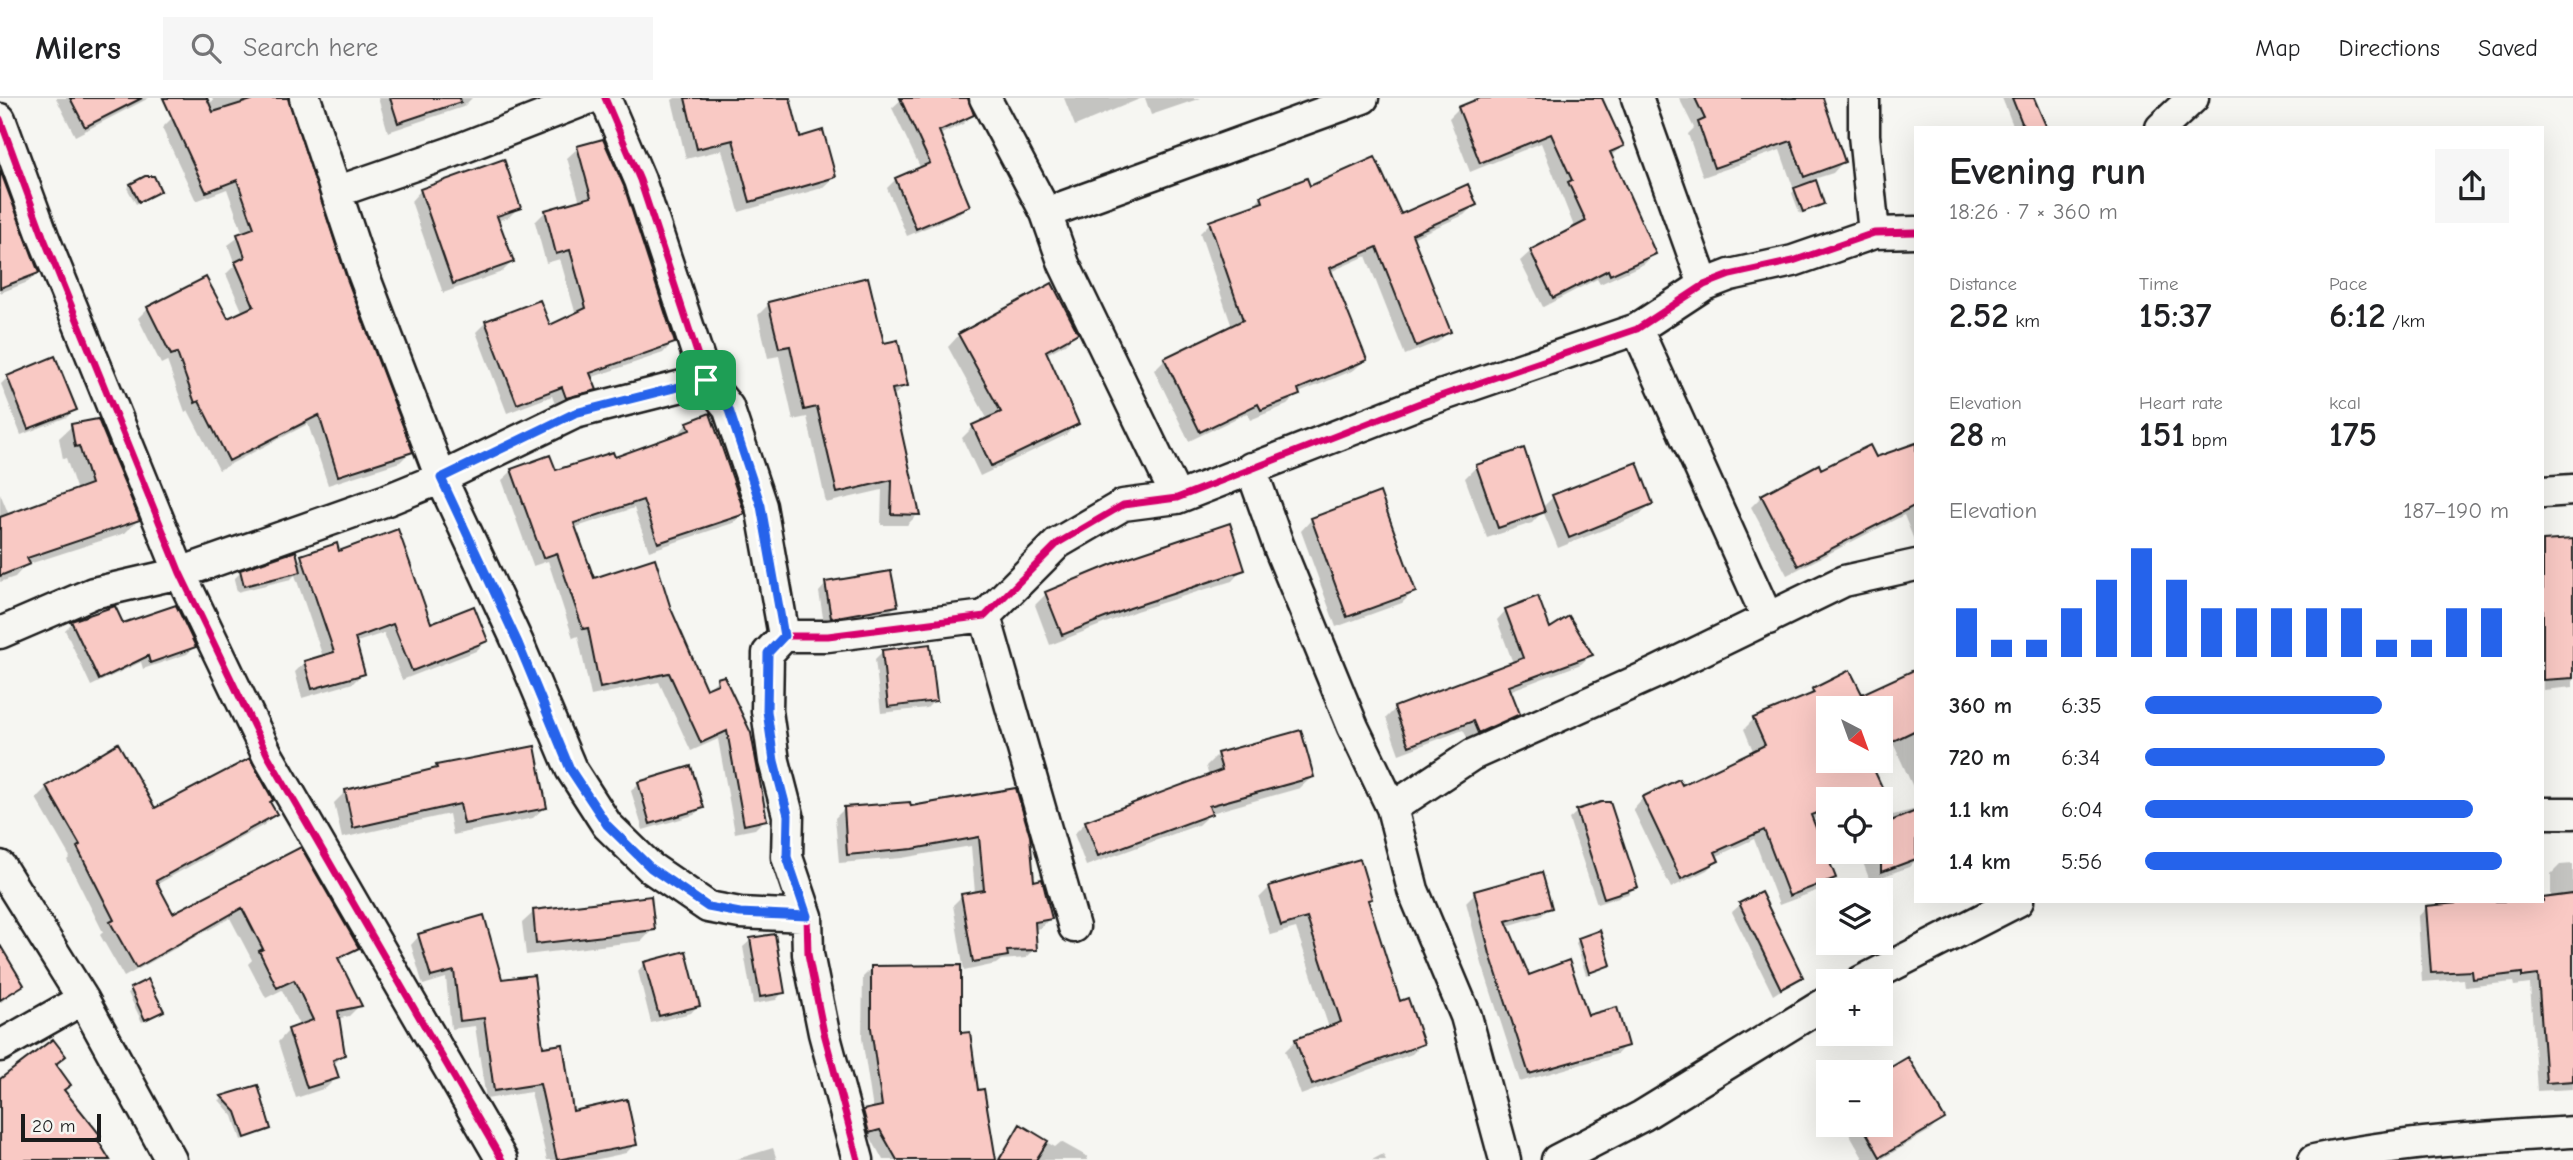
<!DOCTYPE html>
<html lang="en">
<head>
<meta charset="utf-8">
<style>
  body { margin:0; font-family:"Comic Neue",sans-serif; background:#f6f6f6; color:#202124; height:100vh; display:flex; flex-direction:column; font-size:26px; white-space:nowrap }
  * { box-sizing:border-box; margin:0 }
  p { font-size:23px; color:#757577 }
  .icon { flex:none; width:38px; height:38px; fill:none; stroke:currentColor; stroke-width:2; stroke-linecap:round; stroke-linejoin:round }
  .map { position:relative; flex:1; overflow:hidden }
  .sheet { position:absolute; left:1914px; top:28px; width:630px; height:777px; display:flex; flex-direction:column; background:#fff; border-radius:0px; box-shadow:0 7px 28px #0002 }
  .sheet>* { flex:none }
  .needle { width:46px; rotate:139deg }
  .tools { position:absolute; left:1816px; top:598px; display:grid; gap:14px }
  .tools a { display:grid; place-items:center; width:77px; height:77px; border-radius:0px; background:#fff; box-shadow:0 7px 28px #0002; font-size:35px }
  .scale { position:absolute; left:21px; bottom:18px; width:80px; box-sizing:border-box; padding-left:7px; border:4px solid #1c1c1c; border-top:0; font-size:19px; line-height:24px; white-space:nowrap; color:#1c1c1c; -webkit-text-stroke:5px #f6f6f2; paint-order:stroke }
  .pin { position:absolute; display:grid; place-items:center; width:60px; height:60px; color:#fff; margin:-30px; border-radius:14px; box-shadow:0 4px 10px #0006 }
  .round { display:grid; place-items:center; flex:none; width:74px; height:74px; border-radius:0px; background:#f6f6f6 }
  .headline { display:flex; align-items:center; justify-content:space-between; height:119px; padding:0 35px }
  h1 { font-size:38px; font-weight:700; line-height:52px }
  .stats { display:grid; grid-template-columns:repeat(3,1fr); gap:10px; height:119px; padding:7px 35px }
  .stats div { display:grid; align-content:center }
  .stats b { font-size:35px; font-weight:700 }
  .stats small { font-size:19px; font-weight:400 }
  .stats p { font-size:19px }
  .chart { height:196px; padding:14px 35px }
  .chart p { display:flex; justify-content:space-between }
  .chart svg { width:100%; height:126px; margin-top:7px; stroke:#2563eb; stroke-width:6 }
  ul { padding:0 35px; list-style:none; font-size:23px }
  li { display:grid; grid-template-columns:112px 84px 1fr; align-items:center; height:52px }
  li i { height:18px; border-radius:9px; background:#2563eb }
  header { display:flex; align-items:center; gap:42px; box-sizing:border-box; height:98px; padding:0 35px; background:#fff; border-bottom:2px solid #e0e0e0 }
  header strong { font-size:33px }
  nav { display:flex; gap:38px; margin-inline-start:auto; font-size:24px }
  .search { width:490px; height:63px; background:#f6f6f6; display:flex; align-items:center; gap:18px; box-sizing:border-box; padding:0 24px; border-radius:0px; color:#757577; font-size:26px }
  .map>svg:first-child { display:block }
  .shadow { fill:#0003 }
  .building { fill:#f9c9c4; stroke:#1c1c1c; stroke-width:2 }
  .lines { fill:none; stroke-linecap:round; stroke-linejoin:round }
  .street-casing { stroke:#1c1c1c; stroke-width:35 }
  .street { stroke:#f6f6f2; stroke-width:30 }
  .cycleway-casing { stroke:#f6f6f2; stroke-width:11 }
  .cycleway { stroke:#d6006c; stroke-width:7 }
  .route-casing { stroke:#fff; stroke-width:14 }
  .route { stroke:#2563eb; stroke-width:9 }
</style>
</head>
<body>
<header>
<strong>Milers</strong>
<div class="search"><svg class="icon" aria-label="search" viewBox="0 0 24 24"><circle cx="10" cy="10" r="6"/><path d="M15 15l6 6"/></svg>Search here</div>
<nav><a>Map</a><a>Directions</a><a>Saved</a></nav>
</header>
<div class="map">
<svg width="2573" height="1062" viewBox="0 0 2573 1062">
  <rect width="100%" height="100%" fill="#f6f6f2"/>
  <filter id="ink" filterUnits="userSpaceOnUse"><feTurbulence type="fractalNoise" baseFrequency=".0143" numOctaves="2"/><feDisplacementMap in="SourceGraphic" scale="14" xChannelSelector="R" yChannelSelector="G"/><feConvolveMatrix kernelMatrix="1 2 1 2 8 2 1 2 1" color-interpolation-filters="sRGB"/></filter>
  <g filter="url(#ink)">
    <path class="shadow" d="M56 0H149L75 38Z
      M212 0H286L345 182 410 354 400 364 328 387 308 326 219 372 188 312 185 314 167 263 161 266 138 220 148 210 227 222 243 215 226 176 235 167 228 147 243 136 227 91 196 103 162 30 172 20 213 3Z
      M378 0H472L463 9 388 34Z
      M675 0H788L798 41 834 79 822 90 739 114 722 52 686 61 672 2Z
      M966 0 972 17 963 26 939 37 968 108 959 116 907 138 887 90 896 81 921 71 892 10 903 0Z
      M1064 0H1142L1075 28Z
      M1145 0H1201L1151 17Z
      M1485 0H1600L1622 48 1611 58 1654 156 1644 166 1600 186 1597 181 1543 209 1520 163 1531 153 1575 131 1541 45 1470 74 1449 20 1459 10Z
      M1679 0H1821L1843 64 1833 75 1814 81 1822 105 1800 116 1792 95 1801 86 1793 89 1780 52 1703 79 1688 36 1694 30Z
      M2002 0H2032L2045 30H2014Z
      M578 50 673 244 663 255 590 280 594 291 584 301 556 309 552 298 507 315 476 234 486 224 549 230 576 217 560 161 546 165 535 124 546 113 580 104 567 60Z
      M0 76 37 175 28 184 0 195Z
      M131 87 159 93 136 106 127 90Z
      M1309 91 1400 118 1475 106 1464 117 1412 140 1449 233 1438 244 1405 257 1366 158 1330 174 1365 262 1354 272 1299 295 1287 307 1250 322 1247 315 1189 343 1154 272 1165 261 1232 229 1200 135 1210 125 1251 110 1262 99Z
      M421 92 519 109 509 119 497 123 512 164 502 174 443 195 411 103Z
      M769 206 906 287 892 299 918 416 907 427H881L882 392 826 405 807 319 793 322 779 258 768 260 758 217Z
      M1076 235 1065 246 1045 257 1077 325 1066 337 980 378 962 340 973 329 988 322 948 249 959 237Z
      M8 279 75 311 67 319 21 337 1 286Z
      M688 325 743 416 733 425 649 453 634 410 574 430 593 482 670 512 705 593 718 582 765 721 755 731 735 735 718 641 691 653 659 584 591 598 578 538 573 540 548 463 533 468 502 382 512 373 549 359 555 374 614 361 680 337 679 335Z
      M72 328 138 422 125 435 26 467 15 479 0 484V395L9 417 77 393 66 360 63 361 59 340Z
      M1916 347V447L1904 417 1787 477 1751 409 1762 398Z
      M1477 368 1542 410 1553 399 1651 406 1640 417 1558 450 1543 413 1532 425 1487 440 1465 380Z
      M1312 421 1414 493 1402 505 1336 529 1301 433Z
      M2573 443V589L2543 592V445Z
      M338 455 430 527 486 543 476 553 402 582 384 535 354 545 363 575 353 585 302 600 295 574 305 564 323 559 295 477 291 481 237 494 234 481 241 474 297 464 302 459Z
      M1243 471 1232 483 1136 513 1050 547 1035 507 1046 496Z
      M826 486 896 508 888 515 824 526 819 494Z
      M1506 512 1591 557 1581 566 1509 593 1518 616 1509 625 1469 643 1463 632 1399 656 1386 620 1395 611 1513 565 1497 522Z
      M72 525 122 527 194 549 187 556 143 571 141 564 91 588 65 532Z
      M882 554 935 602 927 610 881 615 875 561Z
      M1916 573V687L1913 689 1894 647 1881 653V611H1829V663H1868L1893 717 1916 711V762L1909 769 1870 783 1859 754H1881V702H1829V715L1811 722 1834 780 1824 790 1779 807 1754 741 1715 759 1717 762 1707 772 1671 790 1633 711 1643 700 1681 689 1754 655 1744 631 1754 621 1805 600 1813 593 1861 598Z
      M1218 656 1312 679 1300 690 1211 715 1198 727 1086 768 1074 736 1086 724 1209 679 1206 668Z
      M437 669 545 709 533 720 453 737 449 716 342 740 334 705 346 693 433 673Z
      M639 685 702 709 694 717 643 732 631 693Z
      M47 689 154 712 268 704 275 716 264 727 156 787 172 817 300 752 357 849 338 864 360 907 349 918 337 921 343 957 333 967 337 979 326 990 296 1000 278 944 289 932 300 929 282 892 266 900 248 866 252 862 230 820 124 879 100 837 103 834 67 762 70 759 36 700Z
      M1015 692 1033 785 1050 820 1041 830 1034 831 1035 851 1026 860 1001 862 996 866 964 873 953 807 962 798 975 795 971 748 902 760 839 765 835 720 844 711 909 710Z
      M1577 714 1636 788 1628 796 1597 806 1569 721Z
      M2573 766V991L2537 993 2530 886 2514 888 2513 884 2465 889 2464 881 2422 884 2418 819 2427 809 2551 800V776L2560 767Z
      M1270 789 1370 800 1367 804 1399 905 1422 946 1412 956 1301 997 1285 953 1296 942 1329 930 1296 830 1270 837 1259 800Z
      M1475 795 1550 809 1541 818 1507 828 1528 879 1626 947 1617 956 1520 984 1482 866 1466 804Z
      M1740 807 1801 879 1773 897 1732 814Z
      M534 814 653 831 642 843 526 857 522 825Z
      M419 838 501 883 542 951 571 1016 635 1046 626 1055 594 1062H547L531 994 486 1001 475 928 451 931 446 880 423 887 411 847Z
      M1579 841 1609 866 1586 877 1576 845Z
      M751 842 783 894 776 902 753 906 743 849Z
      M0 851 22 887 0 905Z
      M645 865 698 907 691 915 651 925 638 873Z
      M872 870 959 937 994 1062H883L871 1040 860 1043 854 1023 864 1014 873 1012 862 940 863 879Z
      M147 884 158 916 142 924 128 895Z
      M256 989 269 1031 241 1042 233 1018 219 1002Z
      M1942 1020 1931 1032 1880 1062H1864L1844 1027H1881Z
      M1020 1029 1055 1049 1061 1044 1088 1059 1087 1062H997Z
      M773 1050 777 1062H734Z
      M1383 1056 1386 1062H1372Z"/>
    <path class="building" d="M70 0H142L85 29Z
      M163 0H207L213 14 258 0H288L347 181 413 354 338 378 319 317 229 363 199 303 195 305 177 255 171 257 147 209 206 179 228 220 254 208 235 164 245 159 237 136 254 130 237 82 206 94Z
      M390 0H460L461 4 398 25Z
      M685 0H790L800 39 823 32 836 79 750 104 733 42 697 51Z
      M900 0H968L974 17 939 33 970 108 916 131 895 80 930 65Z
      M1480 0H1602L1624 48 1610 54 1656 156 1610 177 1608 172 1553 200 1530 152 1586 123 1568 84 1572 82 1551 36 1480 65 1458 9Z
      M1695 0H1823L1845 64 1804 79 1791 43 1714 70 1698 24 1705 21Z
      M2012 0H2034L2047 30H2024Z
      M603 41 624 88 675 245 590 275 597 292 566 300 562 289 517 306 485 223 540 202 550 227 586 210 570 152 556 156 545 112 591 99 577 48Z
      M1375 59 1401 116 1468 86 1477 107 1412 136 1451 234 1416 248 1377 149 1330 170 1367 262 1298 291 1300 297 1261 312 1258 306 1200 334 1164 260 1243 222 1209 123 1263 104 1261 98 1307 80 1310 88Z
      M504 61 521 110 497 118 514 164 453 186 420 91Z
      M0 72 39 175 0 190Z
      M145 78H154L161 93 139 104 130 86Z
      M1816 82 1824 106 1803 114 1794 90Z
      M868 179 884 245 898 242 908 288 892 291 920 417 891 416 892 382 837 395 817 309 804 312 790 248 779 250 768 204Z
      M1052 185 1078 235 1046 253 1079 326 991 368 972 327 1001 314 958 236Z
      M55 258 77 312 28 331 7 278Z
      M710 315 745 416 658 445 643 402 574 425 594 480 655 460 671 511 706 591 718 586 717 580 724 578 751 635 767 722 744 727 727 633 701 645 669 575 600 590 588 530 583 531 557 455 543 460 511 371 550 357 556 372 613 354 615 359 690 332 687 324Z
      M98 321 140 422 27 460 30 466 0 478V419L91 386 79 348 75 349 71 326Z
      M1916 345V407L1798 468 1761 397 1819 366 1821 371 1870 347 1876 359Z
      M1524 350 1545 414 1498 430 1476 367Z
      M1637 364 1653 406 1569 440 1552 397Z
      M1380 394 1416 494 1347 519 1311 420Z
      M1230 425 1245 472 1130 510 1062 537 1045 494 1129 459Z
      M398 431 431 525 474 508 488 543 412 573 393 526 355 540 365 576 312 591 304 563 334 554 301 457 337 445 339 453Z
      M2573 441V580L2543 582V443Z
      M296 453 301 474 244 488 240 472Z
      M891 473 898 508 831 520 825 484Z
      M1538 498 1550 530 1569 518 1593 557 1509 588 1520 616 1478 635 1473 623 1409 648 1394 609 1523 560 1505 511Z
      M176 507 196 549 150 565 148 558 99 582 71 523 115 508 123 525Z
      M930 546 937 603 888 609 882 552Z
      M1916 571V632L1881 649V611H1829V663H1870L1888 702H1829V710L1811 717 1836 780 1789 798 1764 732 1715 754 1719 763 1681 781 1642 699 1679 681 1682 687 1765 647 1753 620 1814 595 1812 591 1850 572 1862 596Z
      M1301 632 1314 679 1209 708 1212 716 1098 758 1085 723 1222 672 1217 655Z
      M118 645 155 710 250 660 273 702 270 704 277 716 156 783 173 815 301 749 359 850 338 860 362 908 338 913 345 957 333 962 339 980 307 990 288 931 313 922 294 882 277 890 259 853 263 851 242 810 136 870 110 824 114 822 77 749 80 747 46 688Z
      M535 648 547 710 464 726 460 706 353 730 345 692 437 670 436 667Z
      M691 668 704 710 650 726 638 684Z
      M1016 690 1030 738 1034 783 1042 781 1052 821 1035 824 1037 852 1007 853 1008 858 973 864 961 796 984 792 979 739 913 751 847 757 844 709 910 704 911 708Z
      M1601 704H1610L1638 789 1604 800 1576 712Z
      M1916 713V761L1881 774V727Z
      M1360 761 1372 801 1368 802 1400 903 1408 900 1424 946 1312 987 1295 941 1341 924 1307 820 1281 828 1269 788Z
      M1542 774 1552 810 1506 823 1529 877 1569 862 1588 917 1617 909 1628 948 1529 976 1490 856 1474 793Z
      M1761 794 1803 879 1781 891 1739 805Z
      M2573 796V983L2546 985 2538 877 2522 879V875L2473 881 2472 873 2431 875 2426 808 2478 803H2543V800Z
      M651 798 655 832 536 846 533 812Z
      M484 817 502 881 534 877 543 949 563 946 573 1013 627 1001 637 1047 557 1062 540 986 494 993 484 920 460 923 454 873 431 879 418 836Z
      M1600 832 1611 867 1589 875 1578 840Z
      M775 836 785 895 760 899 750 840Z
      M0 847 24 887 0 902Z
      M686 853 700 908 659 918 644 864Z
      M961 867V935L970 934 978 992 984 991 996 1062H897L880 1032 869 1035 863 1012 882 1008 871 930V868Z
      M148 881 164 913 145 922 130 890Z
      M53 941 66 958 56 966 71 987 64 992 101 1038 97 1041 110 1062H0V981Z
      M1908 959 1945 1021 1880 1059 1862 1027H1881V975Z
      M258 987 271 1031 245 1040 236 1014 221 998Z
      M1020 1026 1048 1043 1036 1062H999Z"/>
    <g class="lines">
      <defs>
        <path id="street" d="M305 0 363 175 441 380 518 545 571 671 607 727 651 770 708 809 740 815 807 818
          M605 0 640 82 706 282 728 309 761 408 784 538 768 555 767 613 774 663 788 717 787 759 807 818 808 856 824 935 858 1062
          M985 0 1046 115 1064 166 1177 400
          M1637 0 1704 187
          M1864 0V37L1874 135
          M0 21 43 138 180 475 268 658 502 1062
          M2161 30 2193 0
          M336 94 452 54 590 0
          M1046 115 1363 0
          M1637 231 1768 521
          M1251 370 1279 449 1353 629 1392 710 1413 792 1466 918 1505 1062
          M2543 394 2573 392
          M985 518 1074 829
          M0 535 93 495 180 475 387 402 441 380 575 315 706 282
          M784 538H828L985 518 1058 445 1123 407 1177 400 1420 305 1637 231 1704 187 1730 177 1793 163 1874 135 1916 134
          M1392 710 1472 657 1655 575 1844 483 1916 467
          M2543 715H2573
          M0 768 83 901 171 1062
          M1860 884 2018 803
          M0 948 83 901
          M1557 1062 1642 1018 1829 903
          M2314 1062C2399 1044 2487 1039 2573 1034"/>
      </defs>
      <use href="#street" class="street-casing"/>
      <use href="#street" class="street"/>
      <defs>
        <path id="cycleway" d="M605 0 640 82 706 282 728 309 761 408 784 538 768 555 767 613 774 663 788 717 787 759 807 818 808 856 824 935 858 1062
          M0 21 43 138 180 475 268 658 502 1062
          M784 538H828L985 518 1058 445 1123 407 1177 400 1420 305 1637 231 1704 187 1730 177 1793 163 1874 135 1916 134"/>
      </defs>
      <use href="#cycleway" class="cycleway-casing"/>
      <use href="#cycleway" class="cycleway"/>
    </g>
  </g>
  <g class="lines" filter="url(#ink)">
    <defs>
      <path id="route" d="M706 282 728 309 761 408 784 538 768 555 767 613 774 663 788 717 787 759 807 818 740 815 708 809 651 770 607 727 570 671 518 545 441 380 575 315Z"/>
    </defs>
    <use href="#route" class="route-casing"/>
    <use href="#route" class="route"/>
  </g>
</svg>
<div class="tools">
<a><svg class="needle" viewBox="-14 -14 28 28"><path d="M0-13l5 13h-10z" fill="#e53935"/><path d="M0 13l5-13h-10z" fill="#757577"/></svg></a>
<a><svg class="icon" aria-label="locate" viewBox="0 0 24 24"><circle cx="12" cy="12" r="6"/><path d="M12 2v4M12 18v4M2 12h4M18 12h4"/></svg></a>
<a><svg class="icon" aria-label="layers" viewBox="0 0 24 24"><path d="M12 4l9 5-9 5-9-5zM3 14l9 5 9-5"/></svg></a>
<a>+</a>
<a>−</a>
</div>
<div class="scale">20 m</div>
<div class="pin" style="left:706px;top:282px;background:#1e9e55"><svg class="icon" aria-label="arrive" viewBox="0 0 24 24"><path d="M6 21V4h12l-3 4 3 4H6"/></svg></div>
<section class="sheet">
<div class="headline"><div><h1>Evening run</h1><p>18:26 · 7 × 360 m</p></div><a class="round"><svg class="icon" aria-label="share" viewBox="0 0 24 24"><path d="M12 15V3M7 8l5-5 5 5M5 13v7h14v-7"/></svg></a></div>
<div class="stats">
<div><p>Distance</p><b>2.52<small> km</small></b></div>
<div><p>Time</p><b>15:37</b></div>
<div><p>Pace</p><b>6:12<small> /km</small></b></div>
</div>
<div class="stats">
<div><p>Elevation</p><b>28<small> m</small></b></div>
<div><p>Heart rate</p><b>151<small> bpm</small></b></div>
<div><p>kcal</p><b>175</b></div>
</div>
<div class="chart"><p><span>Elevation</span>187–190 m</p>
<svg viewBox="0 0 160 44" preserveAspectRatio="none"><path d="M5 44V27M15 44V38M25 44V38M35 44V27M45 44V17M55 44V6M65 44V17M75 44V27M85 44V27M95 44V27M105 44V27M115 44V27M125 44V38M135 44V38M145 44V27M155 44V27"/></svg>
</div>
<ul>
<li><b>360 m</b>6:35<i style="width:65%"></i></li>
<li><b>720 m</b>6:34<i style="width:66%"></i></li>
<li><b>1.1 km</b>6:04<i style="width:90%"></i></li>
<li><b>1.4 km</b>5:56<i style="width:98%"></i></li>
</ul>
</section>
</div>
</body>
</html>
